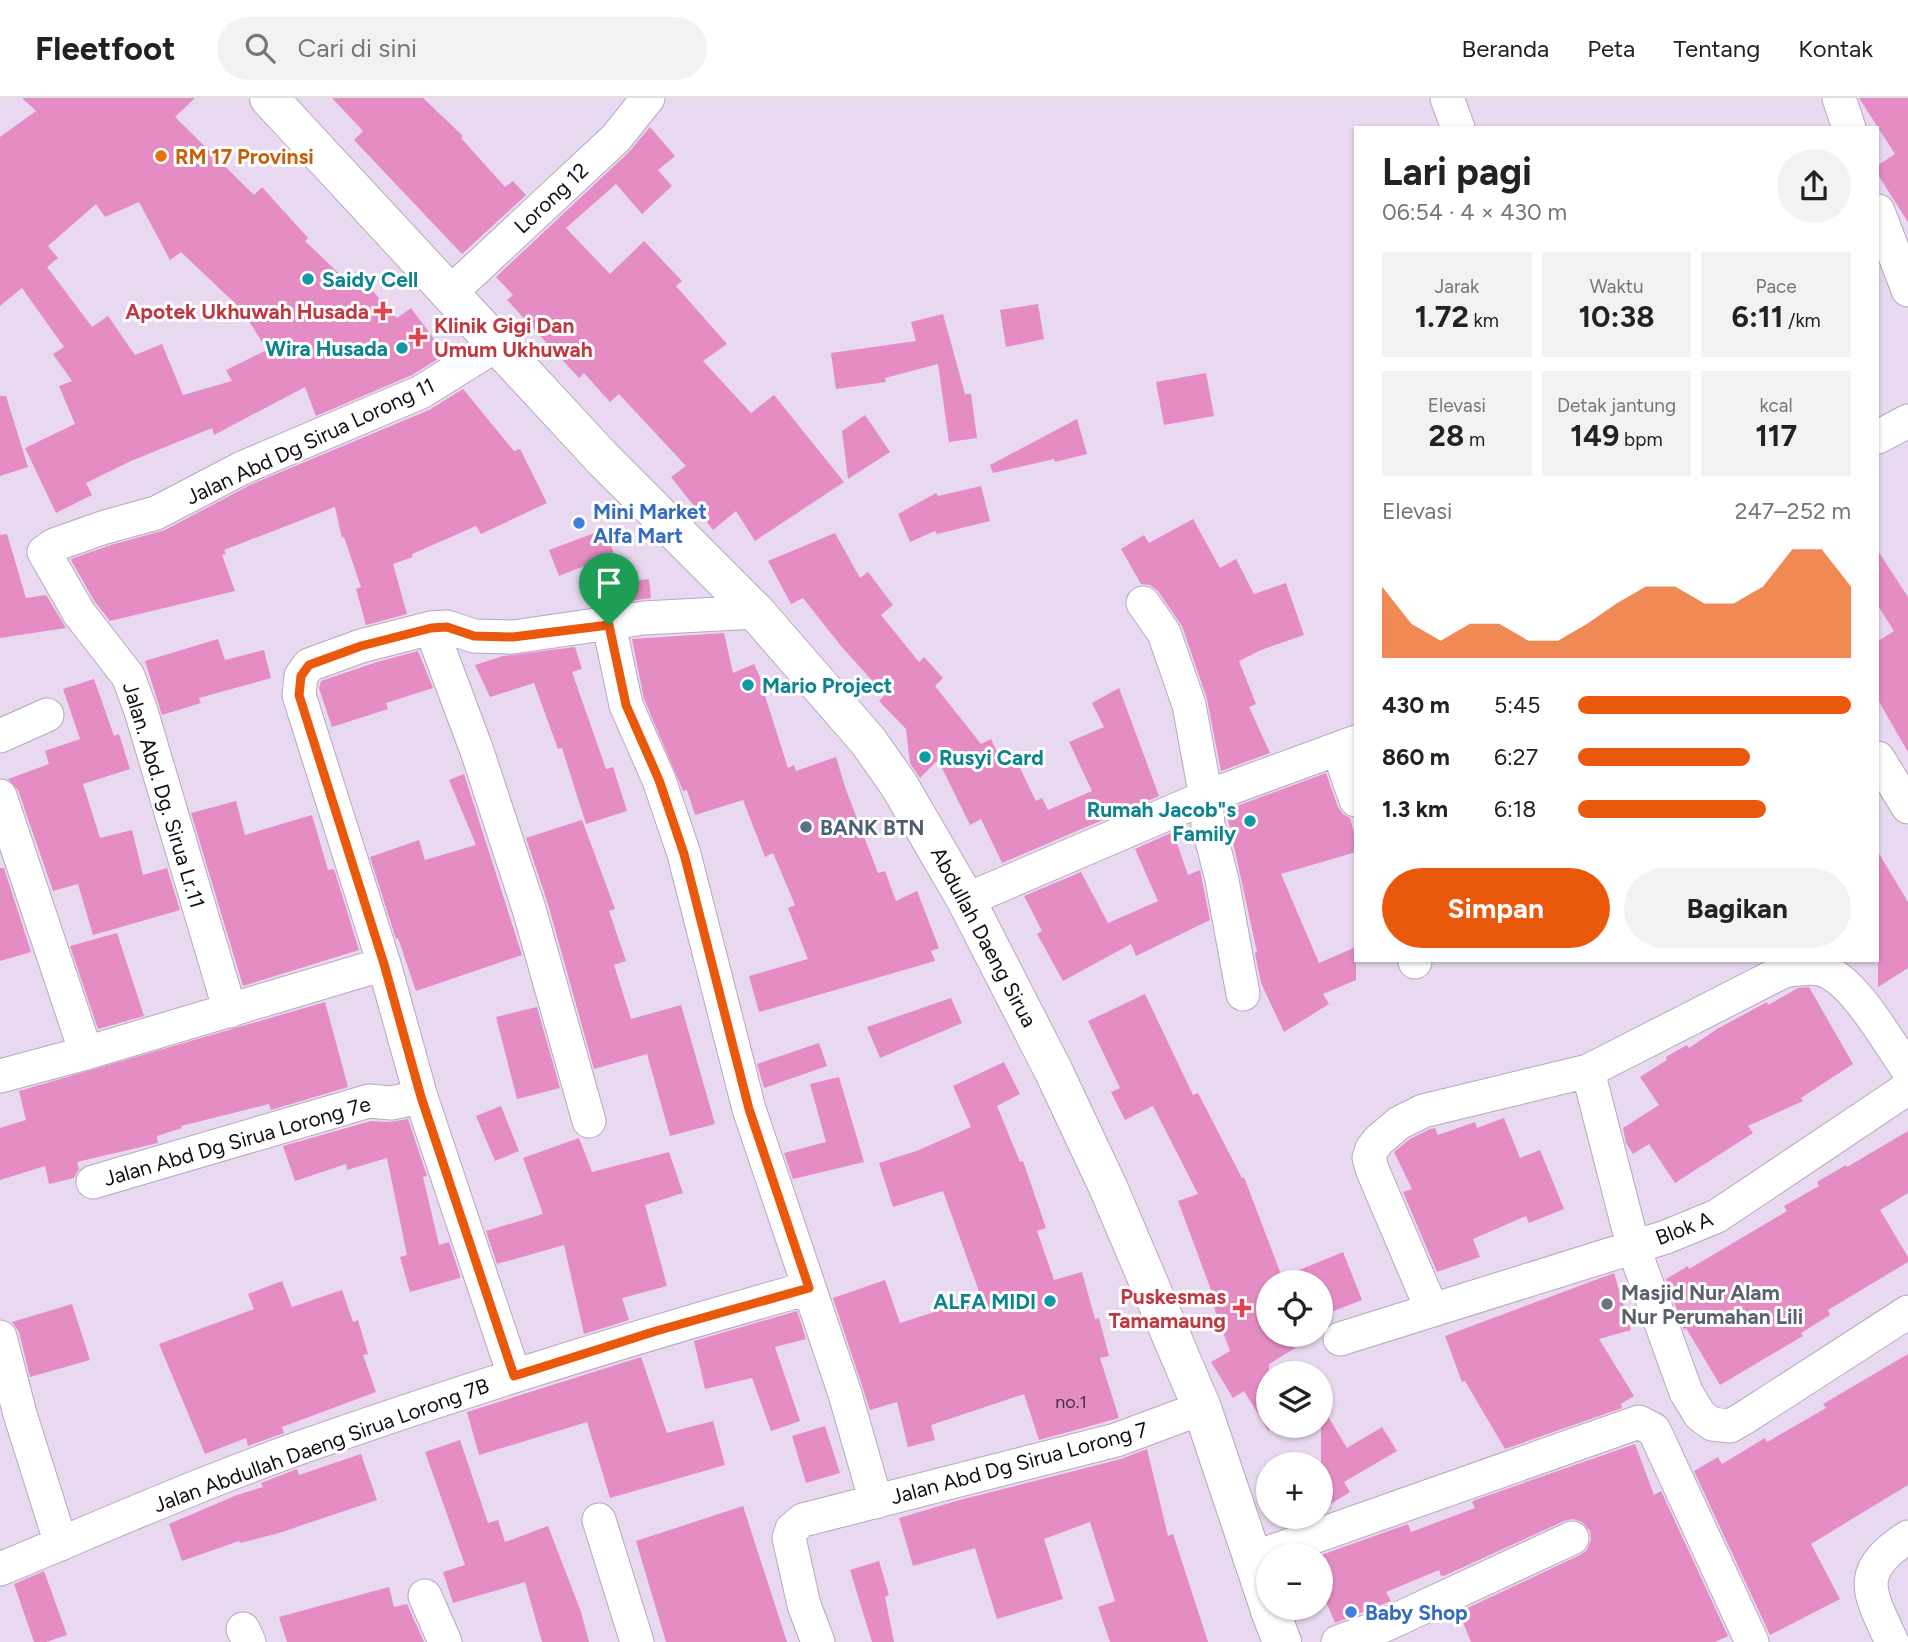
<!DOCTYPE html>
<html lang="id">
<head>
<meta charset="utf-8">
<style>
  body { margin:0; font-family:Figtree,sans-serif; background:#f2f2f2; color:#222; height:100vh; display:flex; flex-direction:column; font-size:26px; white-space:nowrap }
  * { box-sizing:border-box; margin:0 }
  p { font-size:23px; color:#767676 }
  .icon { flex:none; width:38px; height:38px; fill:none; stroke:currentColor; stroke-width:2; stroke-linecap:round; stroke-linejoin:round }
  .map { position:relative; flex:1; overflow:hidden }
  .drawer { position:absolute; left:1354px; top:28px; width:525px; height:836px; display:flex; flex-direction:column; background:#fff; border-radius:0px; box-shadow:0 2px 5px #0004 }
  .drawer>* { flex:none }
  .buttons { position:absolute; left:1256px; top:1172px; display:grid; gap:14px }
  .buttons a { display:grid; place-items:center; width:77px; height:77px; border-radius:50%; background:#fff; box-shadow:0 2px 5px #0004; font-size:35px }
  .pin { position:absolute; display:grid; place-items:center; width:60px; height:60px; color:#fff; margin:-72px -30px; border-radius:50% 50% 50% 0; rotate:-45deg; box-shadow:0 0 7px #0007 }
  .pin .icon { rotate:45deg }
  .round { display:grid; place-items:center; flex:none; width:74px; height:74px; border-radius:37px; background:#f2f2f2 }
  .headline { display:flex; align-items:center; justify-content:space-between; height:119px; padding:0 28px }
  h1 { font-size:38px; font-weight:700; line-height:52px }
  .metrics { display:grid; grid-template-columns:repeat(3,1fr); gap:10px; height:119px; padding:7px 28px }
  .metrics div { display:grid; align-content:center; border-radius:0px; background:#f2f2f2; text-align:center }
  .metrics b { font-size:30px; font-weight:700 }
  .metrics small { font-size:19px; font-weight:400 }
  .metrics p { font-size:19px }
  .chart { height:196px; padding:14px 28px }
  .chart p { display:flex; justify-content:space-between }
  .chart svg { width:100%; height:126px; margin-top:7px; fill:#ea580c; opacity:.7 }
  .button { display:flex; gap:14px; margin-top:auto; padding:14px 28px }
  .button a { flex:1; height:80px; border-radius:42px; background:#ea580c; color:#fff; font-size:28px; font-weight:700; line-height:80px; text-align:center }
  .button a+a { background:#f2f2f2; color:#222 }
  ul { padding:0 28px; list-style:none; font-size:23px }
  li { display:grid; grid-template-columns:112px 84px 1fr; align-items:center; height:52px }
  li i { height:18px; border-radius:9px; background:#ea580c }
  header { display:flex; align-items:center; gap:42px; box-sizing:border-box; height:98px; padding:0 35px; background:#fff; border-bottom:2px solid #e0e0e0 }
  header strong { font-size:33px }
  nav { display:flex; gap:38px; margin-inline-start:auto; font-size:24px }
  .search { width:490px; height:63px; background:#f2f2f2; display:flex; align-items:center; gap:18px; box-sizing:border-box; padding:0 24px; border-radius:38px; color:#767676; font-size:26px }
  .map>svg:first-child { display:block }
  .building { fill:#e68cc4; fill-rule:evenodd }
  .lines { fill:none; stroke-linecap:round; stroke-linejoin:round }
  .street-casing { stroke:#b6a8be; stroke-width:35 }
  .secondary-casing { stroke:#b6a8be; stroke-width:40 }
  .street { stroke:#fff; stroke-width:33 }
  .secondary { stroke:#fff; stroke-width:38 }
  .route-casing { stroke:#fff; stroke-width:14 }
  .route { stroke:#ea580c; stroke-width:9 }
  .food-dot { fill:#e8710a; stroke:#fff; stroke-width:2.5 }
  .culture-dot { fill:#0f9aa8; stroke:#fff; stroke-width:2.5 }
  .health-dot { fill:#e0444e; stroke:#fff; stroke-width:2.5 }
  .shop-dot { fill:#3f7fe0; stroke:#fff; stroke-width:2.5 }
  .service-dot { fill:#5c6f8a; stroke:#fff; stroke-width:2.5 }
  .worship-dot { fill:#6b7280; stroke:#fff; stroke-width:2.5 }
  .labels { text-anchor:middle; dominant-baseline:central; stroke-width:6; stroke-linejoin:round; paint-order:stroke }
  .number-label { font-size:18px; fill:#482e42 }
  .food-label { font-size:21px; font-weight:bold; fill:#c56008; stroke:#fff; text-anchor:start }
  .street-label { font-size:21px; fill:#130e16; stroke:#fff }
  .culture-label { font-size:21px; font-weight:bold; fill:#0d838f; stroke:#fff; text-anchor:start }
  .health-label { font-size:21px; font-weight:bold; fill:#be3a42; stroke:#fff; text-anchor:end }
  .shop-label { font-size:21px; font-weight:bold; fill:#366cbe; stroke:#fff; text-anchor:start }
  .service-label { font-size:21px; font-weight:bold; fill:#4e5e75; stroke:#fff; text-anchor:start }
  .worship-label { font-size:21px; font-weight:bold; fill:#5b616d; stroke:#fff; text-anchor:start }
</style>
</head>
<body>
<header>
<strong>Fleetfoot</strong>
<div class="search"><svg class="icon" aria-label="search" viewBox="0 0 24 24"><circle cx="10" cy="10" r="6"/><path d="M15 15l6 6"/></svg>Cari di sini</div>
<nav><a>Beranda</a><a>Peta</a><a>Tentang</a><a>Kontak</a></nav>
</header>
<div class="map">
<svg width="1908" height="1544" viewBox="0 0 1908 1544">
  <rect width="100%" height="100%" fill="#e8d9f0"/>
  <path class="building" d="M22 0H195L175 19 254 97 262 89 308 140 305 143 354 190 363 182 397 220 411 210 443 253 436 258 438 261 412 277 316 318 305 289 214 337 212 330 131 363 86 385 92 397 56 415 25 350 75 326 59 288 72 283 53 256 64 249 22 190 0 208V39L36 13ZM139 104 170 162 181 154 242 212 267 252 226 272 232 283 183 297 162 246 135 257 108 218 92 229 47 169 58 160 48 148 96 106 105 119Z
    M332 0H423L463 38 461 40 505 89 513 83 526 97 462 156 354 42 363 33Z
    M1859 0H1908V124L1878 77V67L1895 56Z
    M650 29 675 58 658 72 672 88 642 116 616 86 566 130 610 176 644 143 682 183 676 188 727 246 703 263 751 315 774 297 844 384 755 443 736 413 713 432 671 379 686 368 619 296 610 304 584 275 579 280 507 202 513 197 496 179 629 54Z
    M1038 206 1044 241 1006 249 1000 212Z
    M943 216 965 296H971L977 340 949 344 938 266 885 280 886 284 836 291 831 255 916 243 911 224Z
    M1206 275 1214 318 1164 327 1156 284Z
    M463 291 514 353 520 351 547 405 481 436 476 428 412 456 413 459 393 466 407 516 366 527 356 491 361 489 344 439 342 440 335 409 224 452 226 456 222 457 235 493 110 523 95 504 72 464 71 461 111 447 165 432 250 387 429 312Z
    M0 298H6L28 369 0 378Z
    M865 317 890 354 848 381 842 333Z
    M1077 321 1087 356 1055 364 1054 361 993 375 990 367Z
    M981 388 990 423 937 436 935 433 910 444 898 416 936 395 938 398Z
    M1193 421 1220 470 1236 461 1254 496 1286 485 1304 537 1261 552 1239 563 1256 606 1249 609 1270 655 1221 673 1207 601 1182 528 1158 493 1150 487 1141 486 1121 451 1144 437 1149 445Z
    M605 431 614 456 559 478 549 452Z
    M835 435 860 480 868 474 893 507 881 517 919 564 924 559 943 580 935 588 981 646 991 641 1003 666 1015 660 1036 703 1042 700 1048 712 1092 693 1069 644 1104 629 1092 605 1119 590 1159 698 1002 765 981 721 970 727 938 662 920 680 910 665 906 631 879 603 885 597 841 548 803 500 791 506 768 463Z
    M7 436 26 500 46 497 66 530 0 540V437Z
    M1878 453 1908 499V654L1878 602V543L1894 533 1878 508Z
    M649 481 651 500 622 504 619 485Z
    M724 535 733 575 754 566 768 597 765 598 788 670 794 667 796 673 836 659 846 692 878 775 885 773 896 803 917 793 939 850 931 853 935 863 759 914 749 878 808 861 788 810 795 807 773 755 765 759 743 702 695 717 687 692 683 693 644 601 632 541Z
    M218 541 225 562 264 552 271 580 199 600 201 605 162 617 145 563Z
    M575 549 582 571 572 574 606 671 613 669 627 713 586 726 562 650 558 651 534 585 490 599 475 567 503 558Z
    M418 553 433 590 386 605 388 611 332 629 319 590 321 583 377 564Z
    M94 581 114 638 119 636 130 671 83 686 100 740 132 732 143 777 167 770 180 812 93 837 78 786 53 793 18 692 8 681 49 666 45 653 80 641 63 591Z
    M1326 675 1338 709 1343 716 1350 720 1356 743V754L1281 776 1319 865 1356 849V882L1323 896 1329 906 1284 934 1261 885 1255 855 1257 854 1226 712Z
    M464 676 522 857 416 893 398 840 396 841 370 759 419 742 425 762 476 747 449 682Z
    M236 703 245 737 312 717 328 772 334 771 359 852 243 888 191 715Z
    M582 722 615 811 609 813 626 863 614 867 631 921 681 907 715 1026 670 1038 647 956 594 971 548 806 526 740Z
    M1173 734 1188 777 1200 772 1210 822 1136 858 1131 846 1063 883 1037 836 1042 833 1024 798 1081 774 1108 825 1158 803 1135 751Z
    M1878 754 1908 804V870L1878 889Z
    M0 770H4L31 854 0 863Z
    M117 835 144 918 98 931 70 848Z
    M1809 889 1853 966 1801 1000 1803 1003 1748 1028 1753 1035 1675 1085 1649 1046 1633 1056 1626 1045 1623 1030 1659 1007 1640 979 1667 962 1666 959 1687 947 1689 950 1717 931 1767 904 1768 907 1798 890Z
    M1145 896 1193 997 1198 995 1242 1080 1244 1079 1282 1179 1343 1154 1362 1202 1321 1218V1185H1269V1237H1316L1269 1266V1334L1244 1293 1233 1300 1211 1264 1230 1253 1208 1193 1211 1192 1178 1103 1198 1096 1153 1008 1125 1022 1111 994 1120 990 1088 923Z
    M951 900 962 925 880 960 867 929Z
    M325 904 348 989 271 1012 269 1006 181 1028 182 1030 157 1038 158 1045 77 1064 79 1071 74 1080 49 1086 45 1068 0 1082V1030L26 1022 19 993Z
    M537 909 560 990 517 1001 496 919Z
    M819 945 827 968 764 990 757 966Z
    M1004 964 1020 996 997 1008 1020 1064 1023 1063 1046 1130 1037 1133 1054 1182 1082 1174 1095 1221 1099 1220 1109 1258 1100 1260 1119 1320 1039 1342 1024 1296 931 1327 935 1342 908 1349 897 1304 870 1312 833 1200 885 1182 900 1225 981 1199 943 1093 893 1109 879 1065 919 1052 971 1029 953 988Z
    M839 979 864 1064 793 1081 784 1055 826 1044 810 986Z
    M501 1008 519 1053 495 1063 476 1018Z
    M1504 1020 1520 1060 1540 1052 1564 1111 1529 1125 1526 1118 1473 1141 1480 1159 1437 1174 1403 1094 1412 1091 1394 1054 1410 1041 1430 1031 1435 1030 1438 1037 1475 1024 1477 1030Z
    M408 1021 427 1078 423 1079 439 1147 449 1144 460 1177V1180L410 1194 400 1159 407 1157 387 1060 347 1072 346 1066 295 1083 283 1048 371 1023 390 1024Z
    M1908 1033V1095L1880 1112 1908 1159V1164L1828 1212 1830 1217 1801 1235 1803 1238 1720 1287 1686 1230 1684 1232 1666 1181 1688 1168 1689 1171 1787 1113 1784 1108 1819 1088 1817 1084 1846 1067 1847 1069Z
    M579 1040 592 1074 669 1054 683 1095 645 1107 667 1188 622 1200 629 1222 584 1236 564 1147 497 1166 486 1133 543 1116 523 1060Z
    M1614 1175 1631 1232 1599 1241 1634 1298 1621 1306 1622 1310 1505 1351 1465 1283 1462 1284 1445 1238Z
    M282 1183 292 1209 342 1192 353 1224 358 1222 368 1256 363 1257 376 1294 282 1329 284 1335 248 1348 246 1340 205 1356 159 1246 254 1211 248 1196Z
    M72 1206 90 1262 30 1279 19 1234 12 1224Z
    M797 1213 806 1241 775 1249 800 1323 771 1333 752 1280 705 1291 694 1243Z
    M1908 1256V1387L1811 1446 1840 1501 1770 1537 1694 1373 1718 1359 1722 1366 1765 1340 1767 1344 1826 1310 1823 1306Z
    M641 1259 667 1335 713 1323 725 1367 610 1400 587 1324 479 1357 467 1314Z
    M1321 1307 1347 1350 1382 1329 1397 1353 1344 1384 1350 1394 1321 1412Z
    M825 1328 840 1375 806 1385 792 1338Z
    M460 1342 488 1425 498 1422 505 1444 548 1428 581 1514 589 1544H542L525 1484 453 1505 443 1474 465 1467 425 1354Z
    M1635 1346 1654 1397 1661 1393 1728 1538 1715 1544H1471L1459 1514 1580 1457 1587 1452 1591 1442 1590 1433 1582 1424 1573 1421 1564 1423 1446 1477 1441 1478 1439 1472 1386 1494 1391 1503 1335 1525 1321 1492V1457L1408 1426 1411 1434 1475 1410 1472 1404 1475 1402Z
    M1147 1351 1168 1438 1173 1436 1208 1544H1110L1098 1509 1115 1503 1090 1424 1044 1441 1063 1501 997 1521 975 1450 913 1468 899 1420 960 1402 1121 1361Z
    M361 1356 377 1402 279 1435 240 1445 239 1443 182 1463 169 1426 237 1397 263 1389 261 1385 297 1371 299 1377Z
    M743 1408 787 1544H666L636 1443Z
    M879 1463 889 1497 885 1499 894 1544H872L850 1472Z
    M44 1473 67 1537 46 1544H34L14 1486Z
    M389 1489 394 1509 407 1506 424 1544H287L279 1519Z"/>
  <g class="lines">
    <defs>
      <path id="street" d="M1447 0 1458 30
        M1839 0 1849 30
        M1878 113 1908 192
        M450 195 616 40 648 0
        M1878 339 1908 323
        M1143 505 1164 535 1189 607 1206 699 1208 727 1222 782 1243 896
        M609 527 626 607 659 682 684 756 749 1011 845 1296 876 1404
        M431 530 477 653 529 811 589 1023
        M0 638 47 617
        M1338 651 1356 702
        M1878 660 1908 709
        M0 698 86 955
        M966 802 1206 699 1356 644
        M1415 863V864
        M230 913 141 613 128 578 79 515 44 454 54 447 105 429 156 415 242 370 421 294 498 246
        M1588 973 1633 1148 1686 1294 1700 1317 1712 1326 1730 1328 1744 1320 1908 1214
        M0 978 86 955 384 866
        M93 1084 369 1003 391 1005 421 999
        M1432 1212 1372 1071 1369 1060 1372 1051 1379 1042 1399 1025 1423 1013 1588 973 1784 873C1797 871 1810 868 1823 872 1855 883 1888 944 1908 972
        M0 1239 20 1316 61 1446
        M1340 1241 1666 1139 1717 1118 1908 990
        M514 1277 421 999 384 866 299 597 301 578 309 567 361 548 431 530 447 529 474 538 513 539 644 520 756 514
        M599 1422 637 1544
        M1251 1461 1639 1324 1654 1332 1752 1544
        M0 1471C99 1430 198 1386 299 1350 467 1291 637 1238 809 1190
        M425 1498 445 1544
        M243 1531 249 1544
        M818 1544 804 1507 789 1440 792 1431 803 1422 1116 1342 1202 1310
        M1338 1544 1385 1527 1572 1440
        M1892 1544C1869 1494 1854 1474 1908 1439"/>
      <path id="secondary" d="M269 0 603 361 756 514 868 643 899 687 966 802 1053 972 1108 1089 1202 1310 1269 1509
        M1269 1510 1282 1544"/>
    </defs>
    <use href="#street" class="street-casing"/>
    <use href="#secondary" class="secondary-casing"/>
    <use href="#street" class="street"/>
    <use href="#secondary" class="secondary"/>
  </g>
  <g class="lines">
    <defs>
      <path id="route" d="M609 527 626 607 659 682 684 756 749 1011 809 1190 656 1233 514 1278 421 999 384 866 299 597 301 578 309 567 361 548 431 530 447 529 474 538 513 539Z"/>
    </defs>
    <use href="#route" class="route-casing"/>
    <use href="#route" class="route"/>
  </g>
  <circle class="food-dot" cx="161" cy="58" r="7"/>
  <g class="culture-dot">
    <circle cx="308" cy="181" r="7"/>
    <circle cx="402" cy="250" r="7"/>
    <circle cx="748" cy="587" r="7"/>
    <circle cx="925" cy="659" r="7"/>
    <circle cx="1250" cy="723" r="7"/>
    <circle cx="1050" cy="1203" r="7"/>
  </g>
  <g class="health-dot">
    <path d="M379.5 202.5h7v7h7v7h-7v7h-7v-7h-7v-7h7z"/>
    <path d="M414.5 228.5h7v7h7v7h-7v7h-7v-7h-7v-7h7z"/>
    <path d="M1238.5 1199.5h7v7h7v7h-7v7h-7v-7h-7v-7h7z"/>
  </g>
  <g class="shop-dot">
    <circle cx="579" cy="425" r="7"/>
    <circle cx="1351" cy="1514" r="7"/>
  </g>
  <circle class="service-dot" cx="806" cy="729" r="7"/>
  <circle class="worship-dot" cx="1607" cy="1206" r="7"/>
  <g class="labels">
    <g class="number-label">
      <text x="1071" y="1304">no.1</text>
    </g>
    <g class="food-label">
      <text x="175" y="58">RM 17 Provinsi</text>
    </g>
    <g class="street-label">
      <text transform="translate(551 100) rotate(-43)">Lorong 12</text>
      <text transform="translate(310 343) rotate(-25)">Jalan Abd Dg Sirua Lorong 11</text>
      <text transform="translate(164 697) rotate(73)">Jalan. Abd. Dg. Sirua Lr.11</text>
      <text transform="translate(984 839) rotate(62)">Abdullah Daeng Sirua</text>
      <text transform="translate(237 1043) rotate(-16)">Jalan Abd Dg Sirua Lorong 7e</text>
      <text transform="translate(1684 1130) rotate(-21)">Blok A</text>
      <text transform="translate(321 1347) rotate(-20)">Jalan Abdullah Daeng Sirua Lorong 7B</text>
      <text transform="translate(1019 1365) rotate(-15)">Jalan Abd Dg Sirua Lorong 7</text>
    </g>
    <g class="culture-label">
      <text x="322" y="181">Saidy Cell</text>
      <text x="388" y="250" text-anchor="end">Wira Husada</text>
      <text x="762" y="587">Mario Project</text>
      <text x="939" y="659">Rusyi Card</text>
      <text x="1236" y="711" text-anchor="end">Rumah Jacob"s<tspan x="1236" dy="24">Family</tspan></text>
      <text x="1036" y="1203" text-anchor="end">ALFA MIDI</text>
    </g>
    <g class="health-label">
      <text x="369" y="213">Apotek Ukhuwah Husada</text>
      <text x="434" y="227" text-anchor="start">Klinik Gigi Dan<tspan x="434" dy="24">Umum Ukhuwah</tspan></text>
      <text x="1226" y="1198">Puskesmas<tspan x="1226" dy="24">Tamamaung</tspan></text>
    </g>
    <g class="shop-label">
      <text x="593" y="413">Mini Market<tspan x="593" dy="24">Alfa Mart</tspan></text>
      <text x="1365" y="1514">Baby Shop</text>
    </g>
    <g class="service-label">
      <text x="820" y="729">BANK BTN</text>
    </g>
    <g class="worship-label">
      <text x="1621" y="1194">Masjid Nur Alam<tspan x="1621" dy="24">Nur Perumahan Lili</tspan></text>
    </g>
  </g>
</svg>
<div class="buttons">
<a><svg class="icon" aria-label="locate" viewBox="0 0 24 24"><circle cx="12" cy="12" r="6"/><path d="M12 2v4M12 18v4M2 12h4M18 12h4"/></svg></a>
<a><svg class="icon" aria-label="layers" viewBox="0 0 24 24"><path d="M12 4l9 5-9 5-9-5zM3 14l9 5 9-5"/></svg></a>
<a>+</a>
<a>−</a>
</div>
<div class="pin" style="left:609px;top:527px;background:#1e9e55"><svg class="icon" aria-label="arrive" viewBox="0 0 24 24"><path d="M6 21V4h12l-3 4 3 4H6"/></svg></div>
<section class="drawer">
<div class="headline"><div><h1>Lari pagi</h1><p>06:54 · 4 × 430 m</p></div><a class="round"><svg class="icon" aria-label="share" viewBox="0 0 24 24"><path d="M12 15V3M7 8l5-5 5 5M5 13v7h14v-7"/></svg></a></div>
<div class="metrics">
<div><p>Jarak</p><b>1.72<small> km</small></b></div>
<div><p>Waktu</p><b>10:38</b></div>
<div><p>Pace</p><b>6:11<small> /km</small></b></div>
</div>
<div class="metrics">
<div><p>Elevasi</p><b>28<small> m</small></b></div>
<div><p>Detak jantung</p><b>149<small> bpm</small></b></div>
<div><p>kcal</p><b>117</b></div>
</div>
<div class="chart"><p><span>Elevasi</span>247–252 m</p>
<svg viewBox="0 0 160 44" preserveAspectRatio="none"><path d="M0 44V19L10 32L20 38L30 32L40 32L50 38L60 38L70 32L80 25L90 19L100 19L110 25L120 25L130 19L140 6L150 6L160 19V44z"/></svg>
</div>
<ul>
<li><b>430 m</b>5:45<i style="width:100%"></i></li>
<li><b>860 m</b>6:27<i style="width:63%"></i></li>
<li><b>1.3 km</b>6:18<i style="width:69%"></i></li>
</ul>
<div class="button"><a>Simpan</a><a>Bagikan</a></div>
</section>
</div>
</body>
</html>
